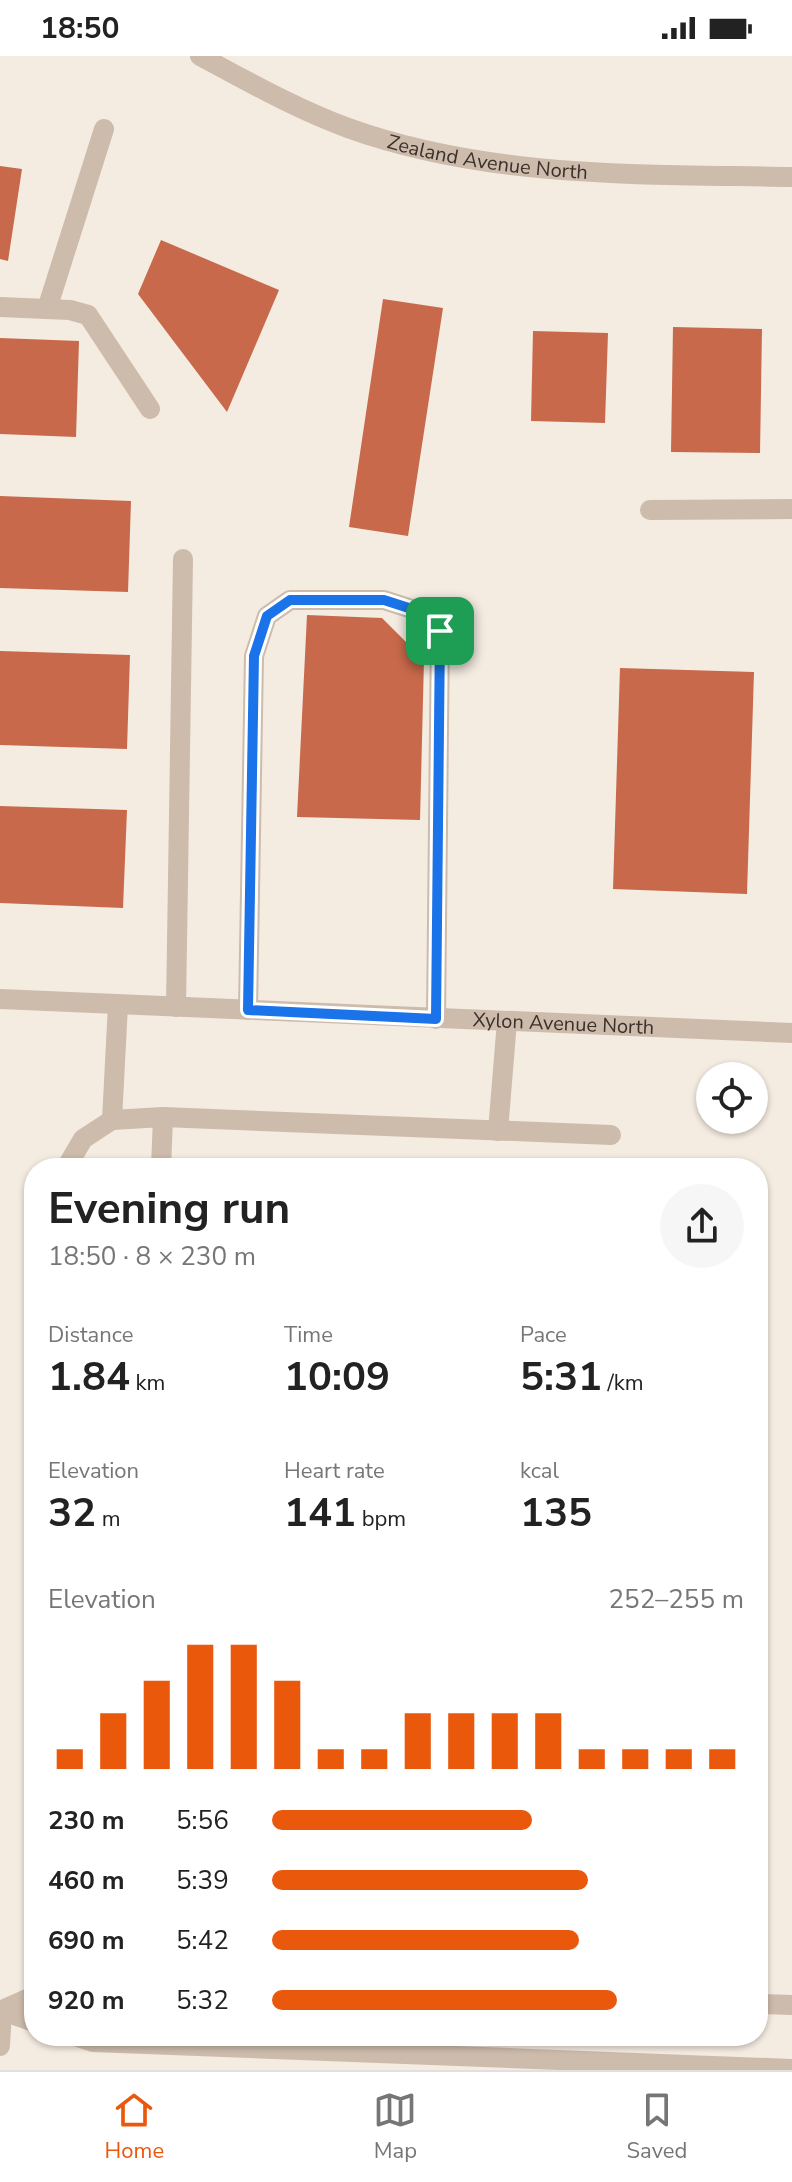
<!DOCTYPE html>
<html lang="en">
<head>
<meta charset="utf-8">
<style>
  body { margin:0; font-family:"Nunito Sans",sans-serif; background:#f6f6f6; color:#222; height:100vh; display:flex; flex-direction:column; font-size:30px; white-space:nowrap }
  * { box-sizing:border-box; margin:0 }
  p { font-size:26px; color:#767676 }
  .icon { flex:none; width:44px; height:44px; fill:none; stroke:currentColor; stroke-width:2; stroke-linecap:round; stroke-linejoin:round }
  .map { position:relative; flex:1; overflow:hidden }
  .details { position:absolute; left:24px; top:1102px; width:744px; height:888px; display:flex; flex-direction:column; background:#fff; border-radius:32px; box-shadow:0 2px 6px #0004 }
  .details>* { flex:none }
  .controls { position:absolute; left:696px; top:1006px; display:grid; gap:16px }
  .controls a { display:grid; place-items:center; width:72px; height:72px; border-radius:50%; background:#fff; box-shadow:0 2px 6px #0004; font-size:40px }
  .pin { position:absolute; display:grid; place-items:center; width:68px; height:68px; color:#fff; margin:-34px; border-radius:16px; box-shadow:0 4px 12px #0006 }
  .round { display:grid; place-items:center; flex:none; width:84px; height:84px; border-radius:42px; background:#f6f6f6 }
  .summary { display:flex; align-items:center; justify-content:space-between; height:136px; padding:0 24px }
  h1 { font-size:44px; font-weight:700; line-height:60px }
  .metrics { display:grid; grid-template-columns:repeat(3,1fr); gap:12px; height:136px; padding:8px 24px }
  .metrics div { display:grid; align-content:center }
  .metrics b { font-size:40px; font-weight:700 }
  .metrics small { font-size:22px; font-weight:400 }
  .metrics p { font-size:22px }
  .chart { height:224px; padding:16px 24px }
  .chart p { display:flex; justify-content:space-between }
  .chart svg { width:100%; height:144px; margin-top:8px; stroke:#ea580c; stroke-width:6 }
  ul { padding:0 24px; list-style:none; font-size:26px }
  li { display:grid; grid-template-columns:128px 96px 1fr; align-items:center; height:60px }
  li i { height:20px; border-radius:10px; background:#ea580c }
  .status { display:flex; justify-content:space-between; align-items:center; height:56px; padding:0 40px; background:#fff; direction:ltr }
  .status svg { height:22px; fill:currentColor }
  .tabs { display:flex; justify-content:space-around; align-items:center; height:112px; border-top:2px solid #e0e0e0; background:#fff; font-size:22px; color:#767676 }
  .tabs a { display:grid; justify-items:center; gap:4px }
  .tabs .on { color:#ea580c }
  .map>svg:first-child { display:block }
  .building { fill:#c8694b }
  .lines { fill:none; stroke-linecap:round; stroke-linejoin:round }
  .minor { stroke:#cdbbac; stroke-width:20 }
  .route-casing { stroke:#fff; stroke-width:16 }
  .route { stroke:#1a73e8; stroke-width:10 }
  .labels { text-anchor:middle; dominant-baseline:central; stroke-width:8; stroke-linejoin:round; paint-order:stroke }
  .street-label { font-size:20px; fill:#3b302b; stroke:#fbf5ee }
</style>
</head>
<body>
<div class="status"><b>18:50</b><svg viewBox="0 0 49 12"><path d="M0 12V9h3v3zM5 12V6h3v6zM10 12V3h3v9zM15 12V0h3v12zM26 1h20v11H26zM47 4h2v5h-2z"/></svg></div>
<div class="map">
<svg width="792" height="2014" viewBox="0 0 792 2014">
  <rect width="100%" height="100%" fill="#f4ebe1"/>
  <path class="building" d="M0 110 22 113 8 205 0 203Z
    M161 184 279 234 227 356 138 238Z
    M383 243 443 252 408 480 349 471Z
    M673 271 762 273 760 397 671 396Z
    M533 275 608 277 605 367 531 365Z
    M0 282 79 285 76 381 0 378Z
    M0 440 131 445 128 536 0 532Z
    M307 559 382 562 424 604 420 764 297 761Z
    M0 595 130 599 127 693 0 689Z
    M620 612 754 616 747 838 613 833Z
    M0 750 127 754 123 852 0 847Z"/>
  <g class="lines">
    <g class="minor">
      <path id="s1" d="M200 0C249 26 296 53 348 72 490 123 643 118 792 121"/>
      <path d="M0 251 70 254 88 259 150 353"/>
      <path d="M47 253 104 73"/>
      <path d="M650 454 792 453"/>
      <path id="s2" d="M0 943 792 977"/>
      <path d="M176 951 183 503"/>
      <path d="M248 954 254 600 267 560 290 544H384L415 554 440 575 436 963"/>
      <path d="M112 1064 163 1061 611 1079"/>
      <path d="M498 1075 507 965"/>
      <path d="M66 1112 83 1083 112 1064 118 949"/>
      <path d="M161 1112 163 1061"/>
      <path d="M758 1948 792 1949"/>
      <path d="M0 1954 34 1966"/>
      <path d="M2 1954 34 1940"/>
      <path d="M75 1980 93 1986 792 2013"/>
      <path d="M0 1990 2 1954"/>
    </g>
  </g>
  <g class="lines">
    <defs>
      <path id="route" d="M290 544H384L415 554 440 575 436 963 248 954 254 600 267 560Z"/>
    </defs>
    <use href="#route" class="route-casing"/>
    <use href="#route" class="route"/>
  </g>
  <g class="labels">
    <g class="street-label">
      <text stroke="none"><textPath href="#s1" startOffset="308">Zealand Avenue North</textPath></text>
      <text stroke="none"><textPath href="#s2" startOffset="564">Xylon Avenue North</textPath></text>
    </g>
  </g>
</svg>
<div class="controls">
<a><svg class="icon" aria-label="locate" viewBox="0 0 24 24"><circle cx="12" cy="12" r="6"/><path d="M12 2v4M12 18v4M2 12h4M18 12h4"/></svg></a>
</div>
<div class="pin" style="left:440px;top:575px;background:#1e9e55"><svg class="icon" aria-label="arrive" viewBox="0 0 24 24"><path d="M6 21V4h12l-3 4 3 4H6"/></svg></div>
<section class="details">
<div class="summary"><div><h1>Evening run</h1><p>18:50 · 8 × 230 m</p></div><a class="round"><svg class="icon" aria-label="share" viewBox="0 0 24 24"><path d="M12 15V3M7 8l5-5 5 5M5 13v7h14v-7"/></svg></a></div>
<div class="metrics">
<div><p>Distance</p><b>1.84<small> km</small></b></div>
<div><p>Time</p><b>10:09</b></div>
<div><p>Pace</p><b>5:31<small> /km</small></b></div>
</div>
<div class="metrics">
<div><p>Elevation</p><b>32<small> m</small></b></div>
<div><p>Heart rate</p><b>141<small> bpm</small></b></div>
<div><p>kcal</p><b>135</b></div>
</div>
<div class="chart"><p><span>Elevation</span>252–255 m</p>
<svg viewBox="0 0 160 44" preserveAspectRatio="none"><path d="M5 44V38M15 44V27M25 44V17M35 44V6M45 44V6M55 44V17M65 44V38M75 44V38M85 44V27M95 44V27M105 44V27M115 44V27M125 44V38M135 44V38M145 44V38M155 44V38"/></svg>
</div>
<ul>
<li><b>230 m</b>5:56<i style="width:55%"></i></li>
<li><b>460 m</b>5:39<i style="width:67%"></i></li>
<li><b>690 m</b>5:42<i style="width:65%"></i></li>
<li><b>920 m</b>5:32<i style="width:73%"></i></li>
</ul>
</section>
</div>
<nav class="tabs">
<a class="on"><svg class="icon" aria-label="home" viewBox="0 0 24 24"><path d="M3 11l9-7 9 7M6 9v11h12V9"/></svg>Home</a>
<a><svg class="icon" aria-label="map" viewBox="0 0 24 24"><path d="M3 6l6-2 6 2 6-2v14l-6 2-6-2-6 2zM9 4v14M15 6v14"/></svg>Map</a>
<a><svg class="icon" aria-label="saved" viewBox="0 0 24 24"><path d="M7 4h10v16l-5-4-5 4z"/></svg>Saved</a>
</nav>
</body>
</html>
